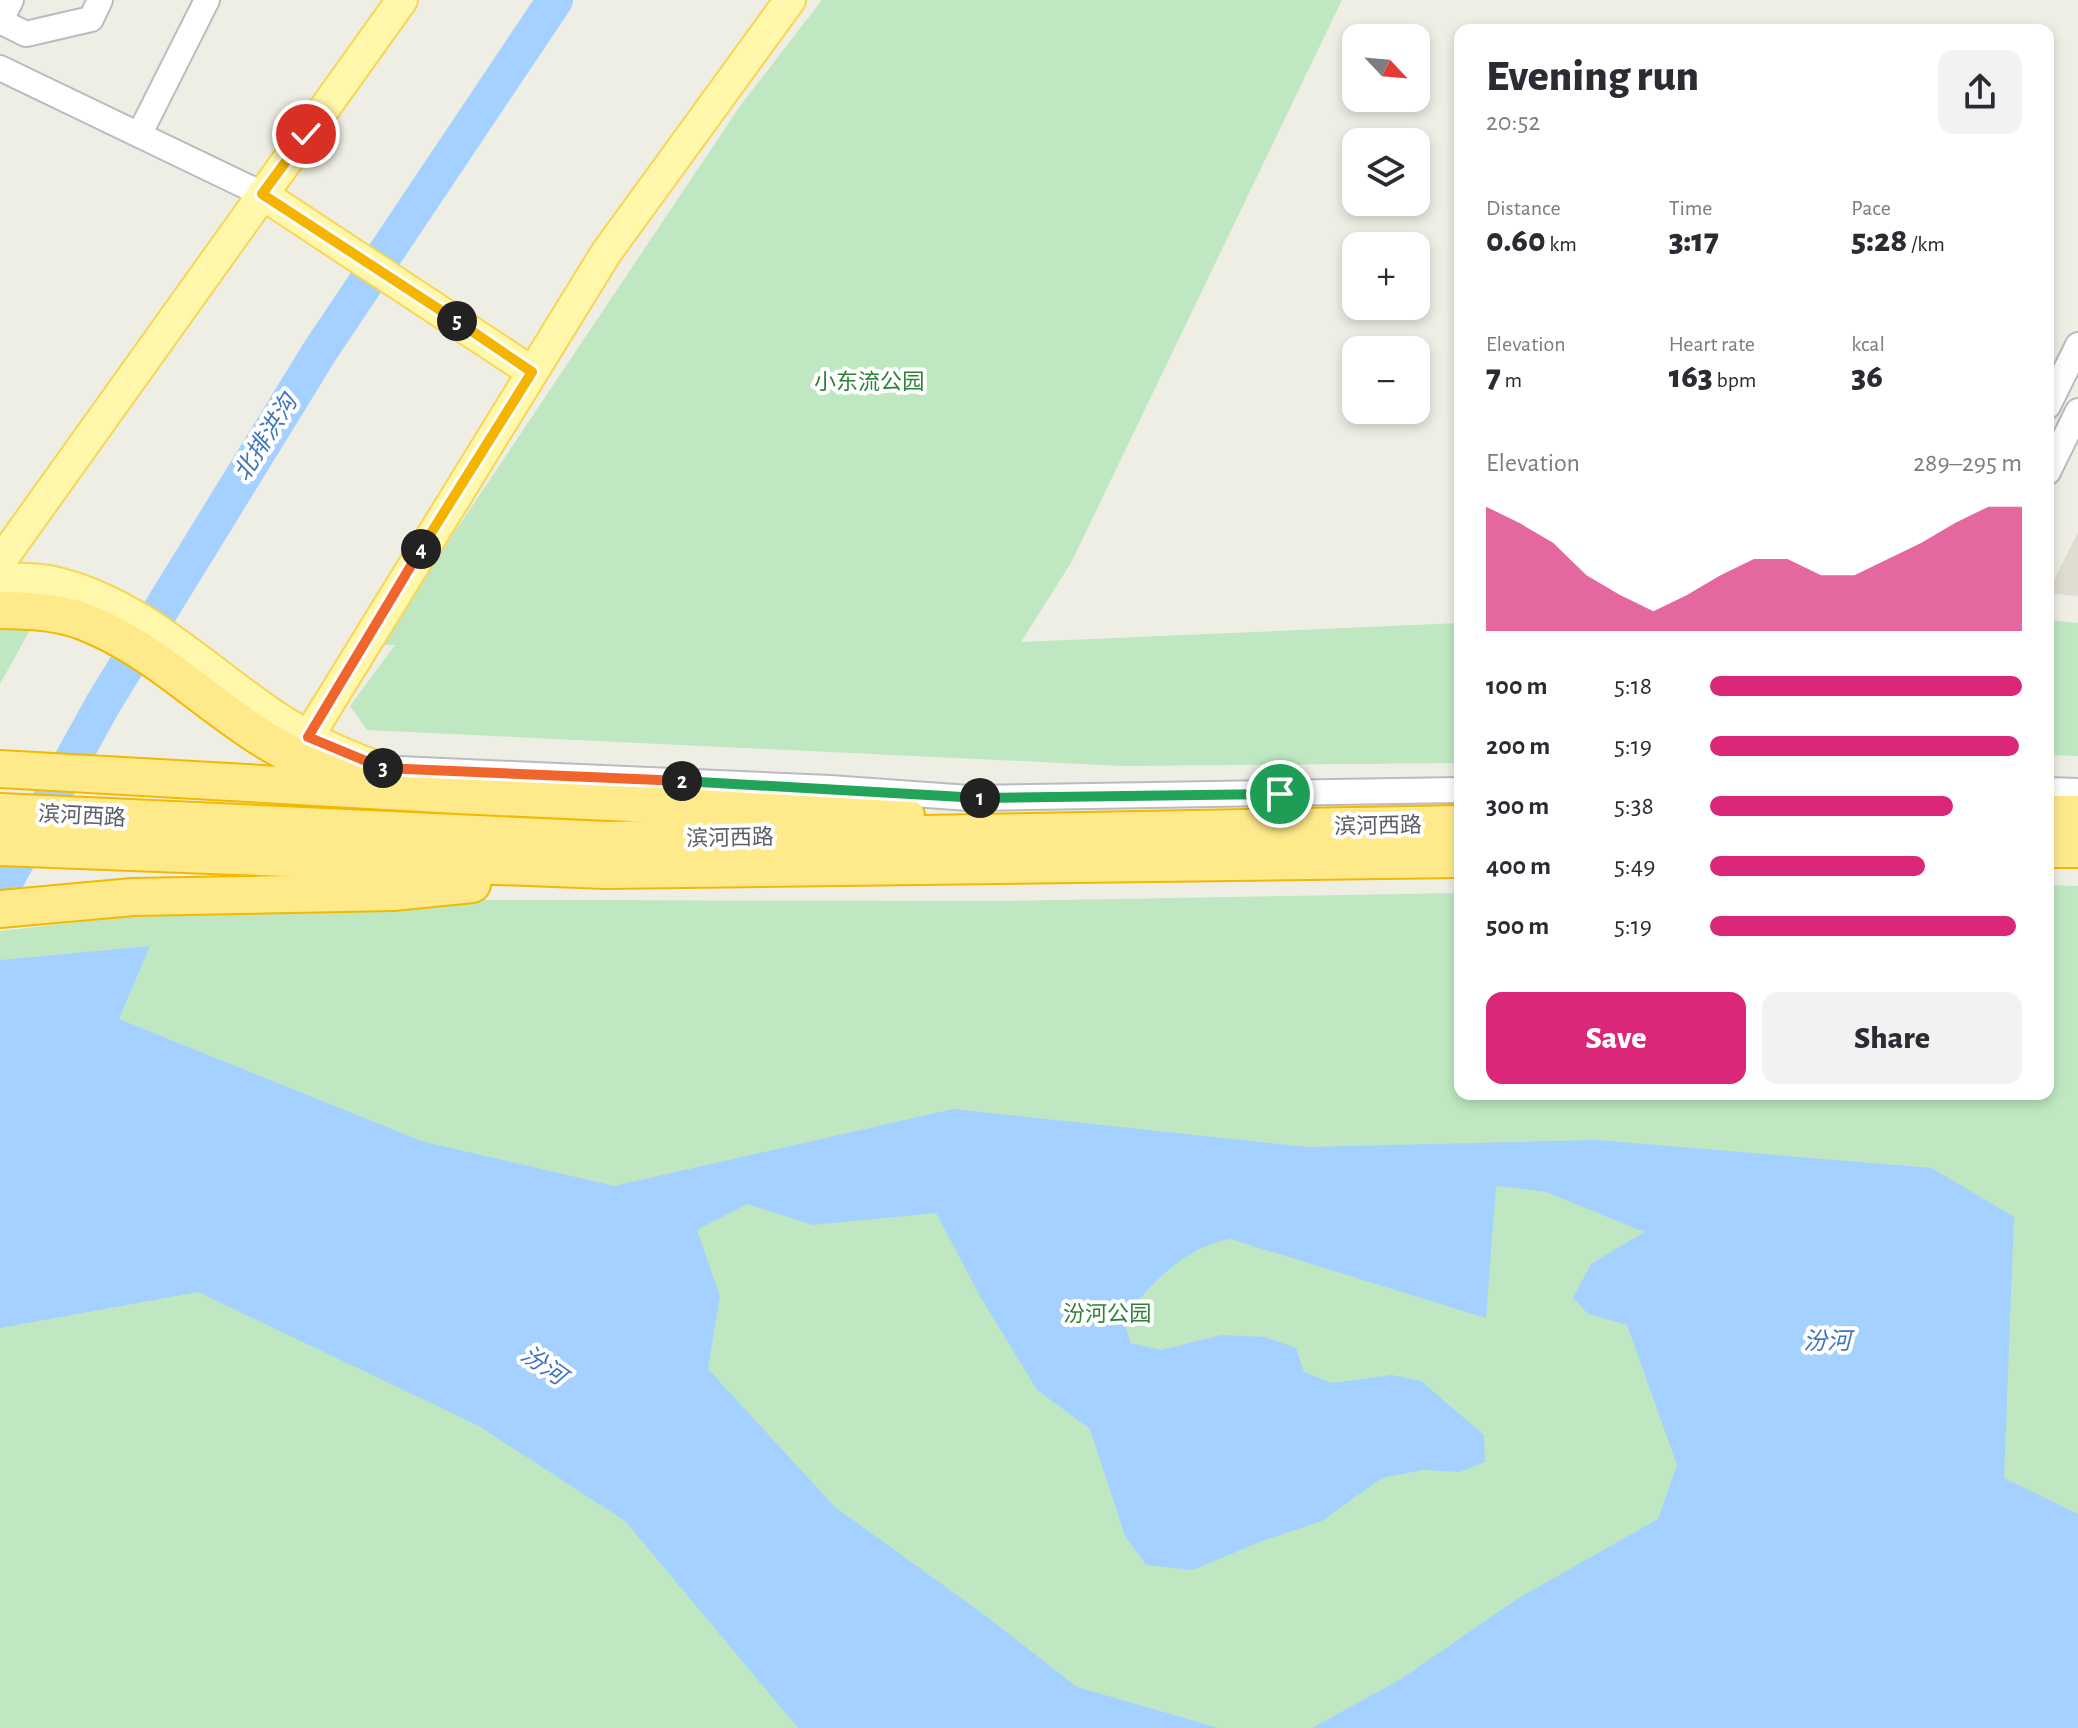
<!DOCTYPE html>
<html lang="en">
<head>
<meta charset="utf-8">
<style>
  body { margin:0; font-family:"Alegreya Sans","Noto Sans SC",sans-serif; background:#f2f2f3; color:#2b2b33; height:100vh; display:flex; flex-direction:column; font-size:30px; white-space:nowrap }
  * { box-sizing:border-box; margin:0 }
  p { font-size:26px; color:#7c7c81 }
  .icon { flex:none; width:44px; height:44px; fill:none; stroke:currentColor; stroke-width:2; stroke-linecap:round; stroke-linejoin:round }
  .map { position:relative; flex:1; overflow:hidden }
  .sheet { position:absolute; left:1454px; top:24px; width:600px; height:1076px; display:flex; flex-direction:column; background:#fff; border-radius:16px; box-shadow:0 4px 12px #0003 }
  .sheet>* { flex:none }
  .needle { width:52px; rotate:116deg }
  .controls { position:absolute; left:1342px; top:24px; display:grid; gap:16px }
  .controls a { display:grid; place-items:center; width:88px; height:88px; border-radius:16px; background:#fff; box-shadow:0 4px 12px #0003; font-size:40px }
  .pin { position:absolute; display:grid; place-items:center; width:68px; height:68px; color:#fff; margin:-34px; border:4px solid #fff; border-radius:50%; box-shadow:0 2px 8px #0007 }
  .km { position:absolute; width:40px; height:40px; margin:-20px; border-radius:50%; background:#222; color:#fff; font-size:22px; line-height:40px; text-align:center }
  .round { display:grid; place-items:center; flex:none; width:84px; height:84px; border-radius:16px; background:#f2f2f3 }
  .overview { display:flex; align-items:center; justify-content:space-between; height:136px; padding:0 32px }
  h1 { font-size:44px; font-weight:800; line-height:60px }
  .figures { display:grid; grid-template-columns:repeat(3,1fr); gap:12px; height:136px; padding:8px 32px }
  .figures div { display:grid; align-content:center }
  .figures b { font-size:34px; font-weight:800 }
  .figures small { font-size:22px; font-weight:400 }
  .figures p { font-size:22px }
  .chart { height:224px; padding:16px 32px }
  .chart p { display:flex; justify-content:space-between }
  .chart svg { width:100%; height:144px; margin-top:8px; fill:#db2777; opacity:.7 }
  .action { display:flex; gap:16px; margin-top:auto; padding:16px 32px }
  .action a { flex:1; height:92px; border-radius:16px; background:#db2777; color:#fff; font-size:32px; font-weight:800; line-height:92px; text-align:center }
  .action a+a { background:#f2f2f3; color:#2b2b33 }
  ul { padding:0 32px; list-style:none; font-size:26px }
  li { display:grid; grid-template-columns:128px 96px 1fr; align-items:center; height:60px }
  li i { height:20px; border-radius:10px; background:#db2777 }
  .map>svg:first-child { display:block }
  .education { fill:#dfddd2 }
  .green { fill:#bfe8c2 }
  .water { fill:#a4d1ff }
  .lines { fill:none; stroke-linecap:round; stroke-linejoin:round }
  .river { stroke:#a4d1ff; stroke-width:36 }
  .minor-casing { stroke:#b9bbc1; stroke-width:28 }
  .major-casing { stroke:#f8d654; stroke-width:34 }
  .highway-casing { stroke:#f3b900; stroke-width:40 }
  .minor { stroke:#fff; stroke-width:24 }
  .major { stroke:#fff7a9; stroke-width:30 }
  .highway { stroke:#ffea8b; stroke-width:36 }
  .split-1-casing { stroke:#fff; stroke-width:16 }
  .split-2-casing { stroke:#fff; stroke-width:16 }
  .split-3-casing { stroke:#fff; stroke-width:16 }
  .split-4-casing { stroke:#fff; stroke-width:16 }
  .split-5-casing { stroke:#fff; stroke-width:16 }
  .split-6-casing { stroke:#fff; stroke-width:16 }
  .split-1 { stroke:#22a559; stroke-width:10 }
  .split-2 { stroke:#22a559; stroke-width:10 }
  .split-3 { stroke:#f0652b; stroke-width:10 }
  .split-4 { stroke:#f0652b; stroke-width:10 }
  .split-5 { stroke:#f5b400; stroke-width:10 }
  .split-6 { stroke:#f5b400; stroke-width:10 }
  .labels { text-anchor:middle; dominant-baseline:central; stroke-width:8; stroke-linejoin:round; paint-order:stroke }
  .park-label { font-size:22px; fill:#30823a; stroke:#fff }
  .street-label { font-size:22px; fill:#5c5f65; stroke:#fff }
  .water-label { font-size:24px; font-style:italic; fill:#3e74c0; stroke:#fff }
</style>
</head>
<body>
<div class="map">
<svg width="2078" height="1728" viewBox="0 0 2078 1728">
  <rect width="100%" height="100%" fill="#efeee4"/>
  <path class="education" d="M2078 532V596L2048 593V592Z"/>
  <path class="green" d="M822 0H1342L1071 563 1021 642 1460 623V763L1124 766 367 730 350 706 395 645H379L740 106Z
    M2048 620 2078 623V756L2048 755Z
    M35 621 0 684V624Z
    M2048 885 2078 886V1728H0V931L168 912 471 900 998 901 1460 893V1094H2048Z"/>
  <path class="water" d="M150 946 119 1019 421 1141 614 1186 953 1109 1307 1147 1597 1140 1932 1168 2014 1217 2004 1478 2078 1514V1728H1312L1401 1679 1517 1599 1658 1519 1677 1465 1627 1325 1588 1314 1573 1298 1591 1264 1644 1232 1546 1192 1496 1186 1486 1318 1230 1239C1183 1248 1152 1283 1123 1319L1131 1343 1161 1350 1221 1335 1265 1337 1296 1348 1304 1372 1331 1383 1392 1375 1421 1381 1484 1435 1485 1462 1460 1472 1423 1470 1382 1478 1322 1521 1262 1541 1193 1570 1146 1565 1125 1536 1090 1429 1037 1390 981 1298 936 1213 813 1225 747 1204 697 1230 720 1296 708 1369 835 1507 986 1616 1077 1687 1219 1728H798L625 1521 477 1425 198 1292 0 1328V960Z"/>
  <g class="lines">
    <path class="river" d="M0 891 103 704 320 351 555 0"/>
    <defs>
      <path id="minor" d="M0 21 26 34 91 19 100 0
        M0 22 11 0
        M0 68 262 194
        M139 135 207 0
        M2048 406 2078 345
        M2048 472 2078 411
        M399 769 830 788 969 798 1460 790
        M2048 790 2078 791"/>
      <path id="major" d="M262 194 532 372
        M0 562 402 0
        M0 578C18 579 37 578 54 582 153 605 222 689 308 736 348 759 394 772 438 788
        M308 737 606 253 790 0"/>
      <path id="highway" d="M0 610C26 610 61 612 85 622 183 660 248 757 354 776
        M0 769 458 795 906 816
        M0 812 605 840 1460 824
        M2048 814H2078
        M0 847 605 870 1460 859
        M2048 849H2078
        M0 909 133 897 393 892 472 884"/>
    </defs>
    <use href="#minor" class="minor-casing"/>
    <use href="#major" class="major-casing"/>
    <use href="#highway" class="highway-casing"/>
    <use href="#minor" class="minor"/>
    <use href="#major" class="major"/>
    <use href="#highway" class="highway"/>
  </g>
  <g class="lines">
    <defs>
      <path id="split-1" d="M980 798 1280 794"/>
      <path id="split-2" d="M682 781 980 798"/>
      <path id="split-3" d="M383 768 682 781"/>
      <path id="split-4" d="M383 768 308 737 421 549"/>
      <path id="split-5" d="M421 549 532 372 457 321"/>
      <path id="split-6" d="M306 134 262 194 457 321"/>
    </defs>
    <use href="#split-1" class="split-1-casing"/>
    <use href="#split-2" class="split-2-casing"/>
    <use href="#split-3" class="split-3-casing"/>
    <use href="#split-4" class="split-4-casing"/>
    <use href="#split-5" class="split-5-casing"/>
    <use href="#split-6" class="split-6-casing"/>
    <use href="#split-1" class="split-1"/>
    <use href="#split-2" class="split-2"/>
    <use href="#split-3" class="split-3"/>
    <use href="#split-4" class="split-4"/>
    <use href="#split-5" class="split-5"/>
    <use href="#split-6" class="split-6"/>
  </g>
  <g class="labels">
    <g class="park-label">
      <text x="869" y="382">小东流公园</text>
      <text x="1107" y="1314">汾河公园</text>
    </g>
    <g class="street-label">
      <text transform="translate(82 816) rotate(3)">滨河西路</text>
      <text transform="translate(1378 826) rotate(-1)">滨河西路</text>
      <text transform="translate(730 838) rotate(-1)">滨河西路</text>
    </g>
    <g class="water-label">
      <text transform="translate(266 438) rotate(-58)">北排洪沟</text>
      <text x="1827" y="1342">汾河</text>
      <text transform="translate(543 1366) rotate(35)">汾河</text>
    </g>
  </g>
</svg>
<div class="controls">
<a><svg class="needle" viewBox="-14 -14 28 28"><path d="M0-13l5 13h-10z" fill="#e53935"/><path d="M0 13l5-13h-10z" fill="#7c7c81"/></svg></a>
<a><svg class="icon" aria-label="layers" viewBox="0 0 24 24"><path d="M12 4l9 5-9 5-9-5zM3 14l9 5 9-5"/></svg></a>
<a>+</a>
<a>−</a>
</div>
<div class="pin" style="left:1280px;top:794px;background:#1e9e55"><svg class="icon" aria-label="arrive" viewBox="0 0 24 24"><path d="M6 21V4h12l-3 4 3 4H6"/></svg></div>
<div class="pin" style="left:306px;top:134px;background:#d93025"><svg class="icon" aria-label="check" viewBox="0 0 24 24"><path d="M5 12l5 5 9-10"/></svg></div>
<b class="km" style="left:980px;top:798px">1</b>
<b class="km" style="left:682px;top:781px">2</b>
<b class="km" style="left:383px;top:768px">3</b>
<b class="km" style="left:421px;top:549px">4</b>
<b class="km" style="left:457px;top:321px">5</b>
<section class="sheet">
<div class="overview"><div><h1>Evening run</h1><p>20:52</p></div><a class="round"><svg class="icon" aria-label="share" viewBox="0 0 24 24"><path d="M12 15V3M7 8l5-5 5 5M5 13v7h14v-7"/></svg></a></div>
<div class="figures">
<div><p>Distance</p><b>0.60<small> km</small></b></div>
<div><p>Time</p><b>3:17</b></div>
<div><p>Pace</p><b>5:28<small> /km</small></b></div>
</div>
<div class="figures">
<div><p>Elevation</p><b>7<small> m</small></b></div>
<div><p>Heart rate</p><b>163<small> bpm</small></b></div>
<div><p>kcal</p><b>36</b></div>
</div>
<div class="chart"><p><span>Elevation</span>289–295 m</p>
<svg viewBox="0 0 160 44" preserveAspectRatio="none"><path d="M0 44V6L10 11L20 17L30 27L40 33L50 38L60 33L70 27L80 22L90 22L100 27L110 27L120 22L130 17L140 11L150 6L160 6V44z"/></svg>
</div>
<ul>
<li><b>100 m</b>5:18<i style="width:100%"></i></li>
<li><b>200 m</b>5:19<i style="width:99%"></i></li>
<li><b>300 m</b>5:38<i style="width:78%"></i></li>
<li><b>400 m</b>5:49<i style="width:69%"></i></li>
<li><b>500 m</b>5:19<i style="width:98%"></i></li>
</ul>
<div class="action"><a>Save</a><a>Share</a></div>
</section>
</div>
</body>
</html>
